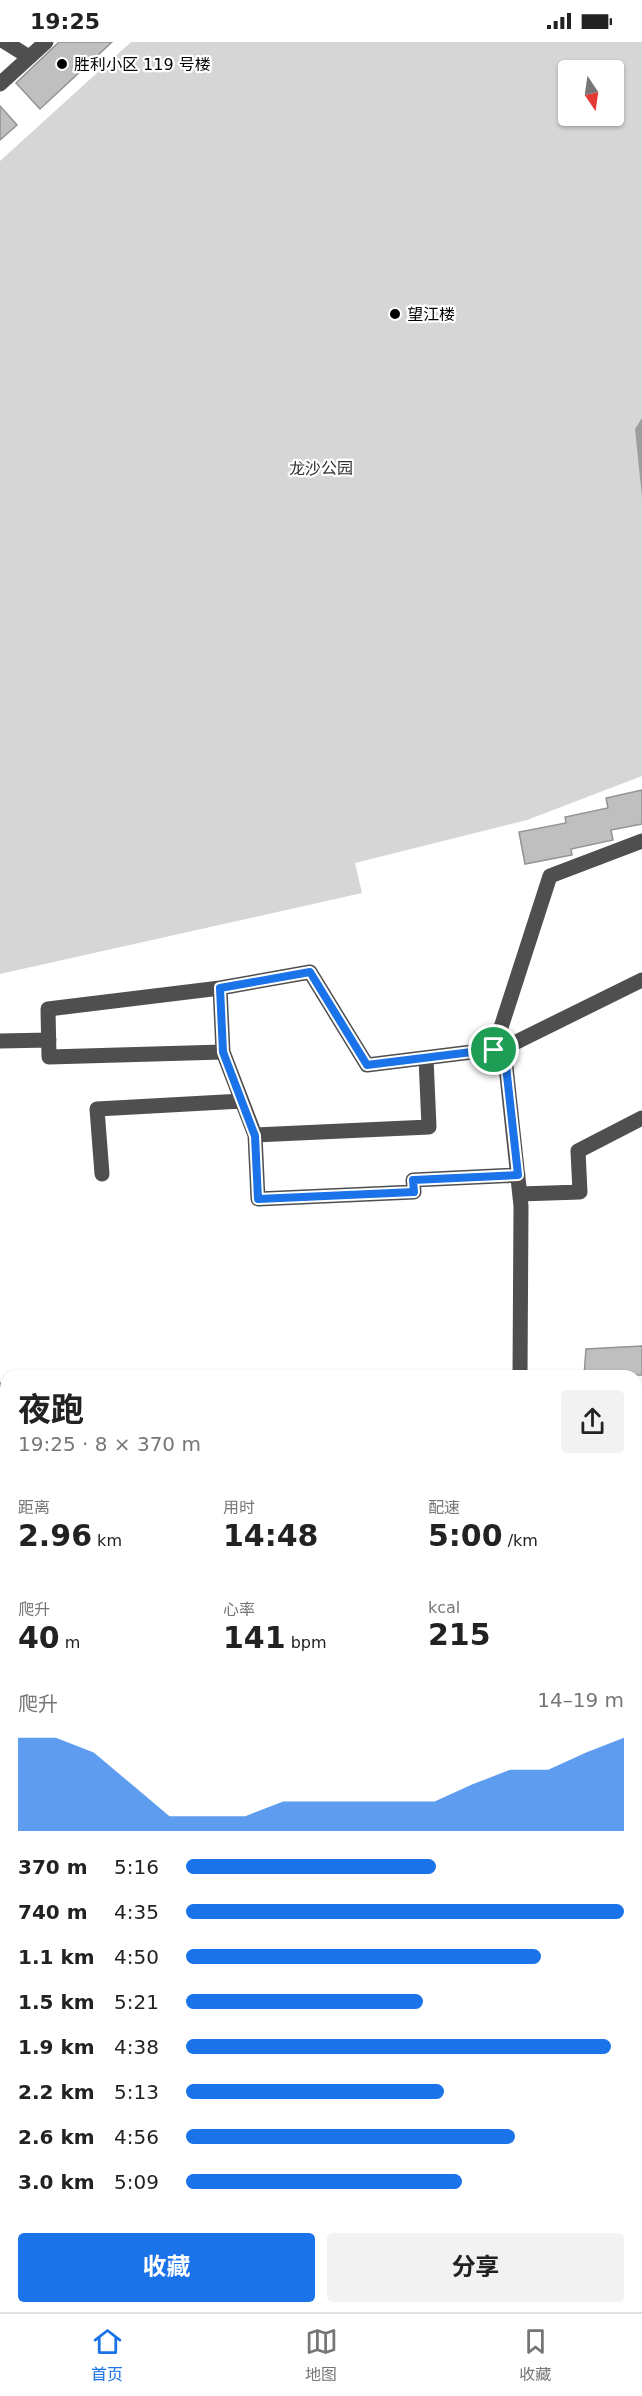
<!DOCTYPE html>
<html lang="zh">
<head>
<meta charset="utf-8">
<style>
  body { margin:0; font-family:"DejaVu Sans","Noto Sans SC",sans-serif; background:#f2f2f2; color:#222; height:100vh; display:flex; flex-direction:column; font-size:22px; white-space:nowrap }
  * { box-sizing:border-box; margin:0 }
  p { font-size:20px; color:#767676 }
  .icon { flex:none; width:33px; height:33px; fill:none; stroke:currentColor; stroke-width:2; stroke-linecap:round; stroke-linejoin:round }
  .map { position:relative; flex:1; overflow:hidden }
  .drawer { position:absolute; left:0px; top:1328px; width:642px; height:944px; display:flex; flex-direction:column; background:#fff; border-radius:18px 18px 0 0; box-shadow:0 2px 4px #0004 }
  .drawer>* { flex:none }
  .needle { width:39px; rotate:167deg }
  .controls { position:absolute; left:558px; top:18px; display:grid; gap:12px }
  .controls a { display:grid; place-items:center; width:66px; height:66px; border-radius:6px; background:#fff; box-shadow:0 2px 4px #0004; font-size:30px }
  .pin { position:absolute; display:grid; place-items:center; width:51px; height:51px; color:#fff; margin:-26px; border:3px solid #fff; border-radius:50%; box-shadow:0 2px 6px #0007 }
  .round { display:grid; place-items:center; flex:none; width:63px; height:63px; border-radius:6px; background:#f2f2f2 }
  .head { display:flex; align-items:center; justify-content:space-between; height:102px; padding:0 18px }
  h1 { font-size:33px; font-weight:700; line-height:45px }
  .metrics { display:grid; grid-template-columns:repeat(3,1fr); gap:9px; height:102px; padding:6px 18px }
  .metrics div { display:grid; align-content:center }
  .metrics b { font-size:30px; font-weight:700 }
  .metrics small { font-size:16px; font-weight:400 }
  .metrics p { font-size:16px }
  .chart { height:168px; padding:12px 18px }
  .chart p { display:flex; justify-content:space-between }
  .chart svg { width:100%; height:108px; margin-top:6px; fill:#1a73e8; opacity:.7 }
  .cta { display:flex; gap:12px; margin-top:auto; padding:12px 18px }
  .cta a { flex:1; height:69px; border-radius:6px; background:#1a73e8; color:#fff; font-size:24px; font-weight:700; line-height:69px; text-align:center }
  .cta a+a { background:#f2f2f2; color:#222 }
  ul { padding:0 18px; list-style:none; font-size:20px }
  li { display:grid; grid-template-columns:96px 72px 1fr; align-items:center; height:45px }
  li i { height:15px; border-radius:8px; background:#1a73e8 }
  .status { display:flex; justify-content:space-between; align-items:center; height:42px; padding:0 30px; background:#fff; direction:ltr }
  .status svg { height:16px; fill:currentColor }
  .tabs { display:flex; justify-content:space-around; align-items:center; height:84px; border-top:2px solid #e0e0e0; background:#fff; font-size:16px; color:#767676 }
  .tabs a { display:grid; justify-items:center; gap:3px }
  .tabs .on { color:#1a73e8 }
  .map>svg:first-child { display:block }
  .green { fill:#d6d6d6; fill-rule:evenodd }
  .water { fill:#9d9d9d }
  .building { fill:#bfbfbf; stroke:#939393; stroke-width:1.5 }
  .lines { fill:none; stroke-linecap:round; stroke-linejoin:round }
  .major-casing { stroke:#dbdbdb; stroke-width:16 }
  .minor { stroke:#4f4f4f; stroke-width:15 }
  .major { stroke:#000; stroke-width:15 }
  .route-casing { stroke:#fff; stroke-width:12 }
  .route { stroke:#1a73e8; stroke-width:8 }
  .poi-dot { fill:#000; stroke:#fff; stroke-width:2 }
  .labels { text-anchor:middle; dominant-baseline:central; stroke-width:4.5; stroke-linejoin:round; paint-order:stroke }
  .poi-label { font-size:16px; fill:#000; stroke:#fff; text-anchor:start }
  .park-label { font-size:16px; fill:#2d2d2d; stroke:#fff }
</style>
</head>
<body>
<div class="status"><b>19:25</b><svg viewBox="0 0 49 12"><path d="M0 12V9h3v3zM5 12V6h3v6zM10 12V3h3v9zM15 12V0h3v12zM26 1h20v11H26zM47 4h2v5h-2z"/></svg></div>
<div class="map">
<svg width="642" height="2270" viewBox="0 0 642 2270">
  <rect width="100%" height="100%" fill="#fff"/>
  <path class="green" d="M131 0H642V734L527 778 355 821 362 851 0 932V119ZM568 28H614V74H568Z"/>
  <path class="water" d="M642 376V455L635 387Z"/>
  <path class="building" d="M59 0H112L40 67 16 41Z
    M0 64 17 83 0 98Z
    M642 748V782L611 788 613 798 571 807 572 813 525 822 519 790 566 781 565 775 608 766 606 756Z
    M642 1304V1333L584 1334 586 1307Z"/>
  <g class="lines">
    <defs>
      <path id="major" d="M636 2022 642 2020
        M0 2151 6 2150"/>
    </defs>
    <use href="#major" class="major-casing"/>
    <path class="minor" d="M5 0 29 15
      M0 42 46 0
      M220 946 310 930 367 1023 504 1006 521 1164 520 1334
      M0 999 49 998
      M504 1006 642 938
      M494 1007 550 834 642 799
      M223 1010 49 1015 48 967 220 946 223 1010 255 1093 429 1085 426 1016
      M255 1093 258 1157 414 1150 413 1138 518 1133
      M102 1132 97 1067 242 1059
      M520 1152 580 1150 578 1109 642 1076
      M0 1348H6
      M636 1393H642
      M636 1508 642 1507
      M0 1685 6 1684
      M636 1770 642 1768
      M0 1807 6 1806
      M636 1871 642 1870
      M0 1890 6 1889
      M636 1921 642 1920
      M636 2120 642 2147
      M642 2169 640 2183 642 2194
      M97 2265 98 2270
      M181 2265 182 2270
      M540 2265 541 2270
      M244 2267 252 2265"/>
    <use href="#major" class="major"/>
  </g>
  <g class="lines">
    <defs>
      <path id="route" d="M310 930 367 1023 504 1006 518 1133 413 1138 414 1150 258 1157 255 1094 223 1010 220 946Z"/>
    </defs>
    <use href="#route" class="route-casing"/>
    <use href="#route" class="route"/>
  </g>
  <g class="poi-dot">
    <circle cx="62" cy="22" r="6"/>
    <circle cx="395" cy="272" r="6"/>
  </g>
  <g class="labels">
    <g class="poi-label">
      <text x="74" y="22">胜利小区 119 号楼</text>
      <text x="407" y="272">望江楼</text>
    </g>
    <g class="park-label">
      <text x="321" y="426">龙沙公园</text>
    </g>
  </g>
</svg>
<div class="controls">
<a><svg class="needle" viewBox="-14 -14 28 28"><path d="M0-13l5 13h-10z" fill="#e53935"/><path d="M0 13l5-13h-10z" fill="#767676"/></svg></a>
</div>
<div class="pin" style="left:494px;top:1008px;background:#1e9e55"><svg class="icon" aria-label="arrive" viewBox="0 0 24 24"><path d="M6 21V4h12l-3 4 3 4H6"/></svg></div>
<section class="drawer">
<div class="head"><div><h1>夜跑</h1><p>19:25 · 8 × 370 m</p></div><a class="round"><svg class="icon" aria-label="share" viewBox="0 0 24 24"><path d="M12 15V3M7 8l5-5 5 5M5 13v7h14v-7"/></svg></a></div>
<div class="metrics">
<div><p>距离</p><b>2.96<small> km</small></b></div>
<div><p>用时</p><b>14:48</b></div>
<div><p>配速</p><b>5:00<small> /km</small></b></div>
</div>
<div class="metrics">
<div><p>爬升</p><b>40<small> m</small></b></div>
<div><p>心率</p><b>141<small> bpm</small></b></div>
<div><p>kcal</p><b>215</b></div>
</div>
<div class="chart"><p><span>爬升</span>14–19 m</p>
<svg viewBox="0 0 160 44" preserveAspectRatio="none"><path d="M0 44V6L10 6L20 12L30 25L40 38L50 38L60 38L70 32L80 32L90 32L100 32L110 32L120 25L130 19L140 19L150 12L160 6V44z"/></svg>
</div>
<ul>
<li><b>370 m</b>5:16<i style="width:57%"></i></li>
<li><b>740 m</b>4:35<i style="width:100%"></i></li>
<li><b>1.1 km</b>4:50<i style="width:81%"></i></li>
<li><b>1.5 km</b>5:21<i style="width:54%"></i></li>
<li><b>1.9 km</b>4:38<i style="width:97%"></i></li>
<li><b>2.2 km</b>5:13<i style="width:59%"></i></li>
<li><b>2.6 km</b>4:56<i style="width:75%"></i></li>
<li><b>3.0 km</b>5:09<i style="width:63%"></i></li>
</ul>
<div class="cta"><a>收藏</a><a>分享</a></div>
</section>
</div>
<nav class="tabs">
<a class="on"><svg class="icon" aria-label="home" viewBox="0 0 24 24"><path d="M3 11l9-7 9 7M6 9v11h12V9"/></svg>首页</a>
<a><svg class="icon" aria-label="map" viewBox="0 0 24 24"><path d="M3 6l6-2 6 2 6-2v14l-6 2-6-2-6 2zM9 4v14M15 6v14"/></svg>地图</a>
<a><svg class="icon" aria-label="saved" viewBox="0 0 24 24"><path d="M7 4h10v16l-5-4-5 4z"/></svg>收藏</a>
</nav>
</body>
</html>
